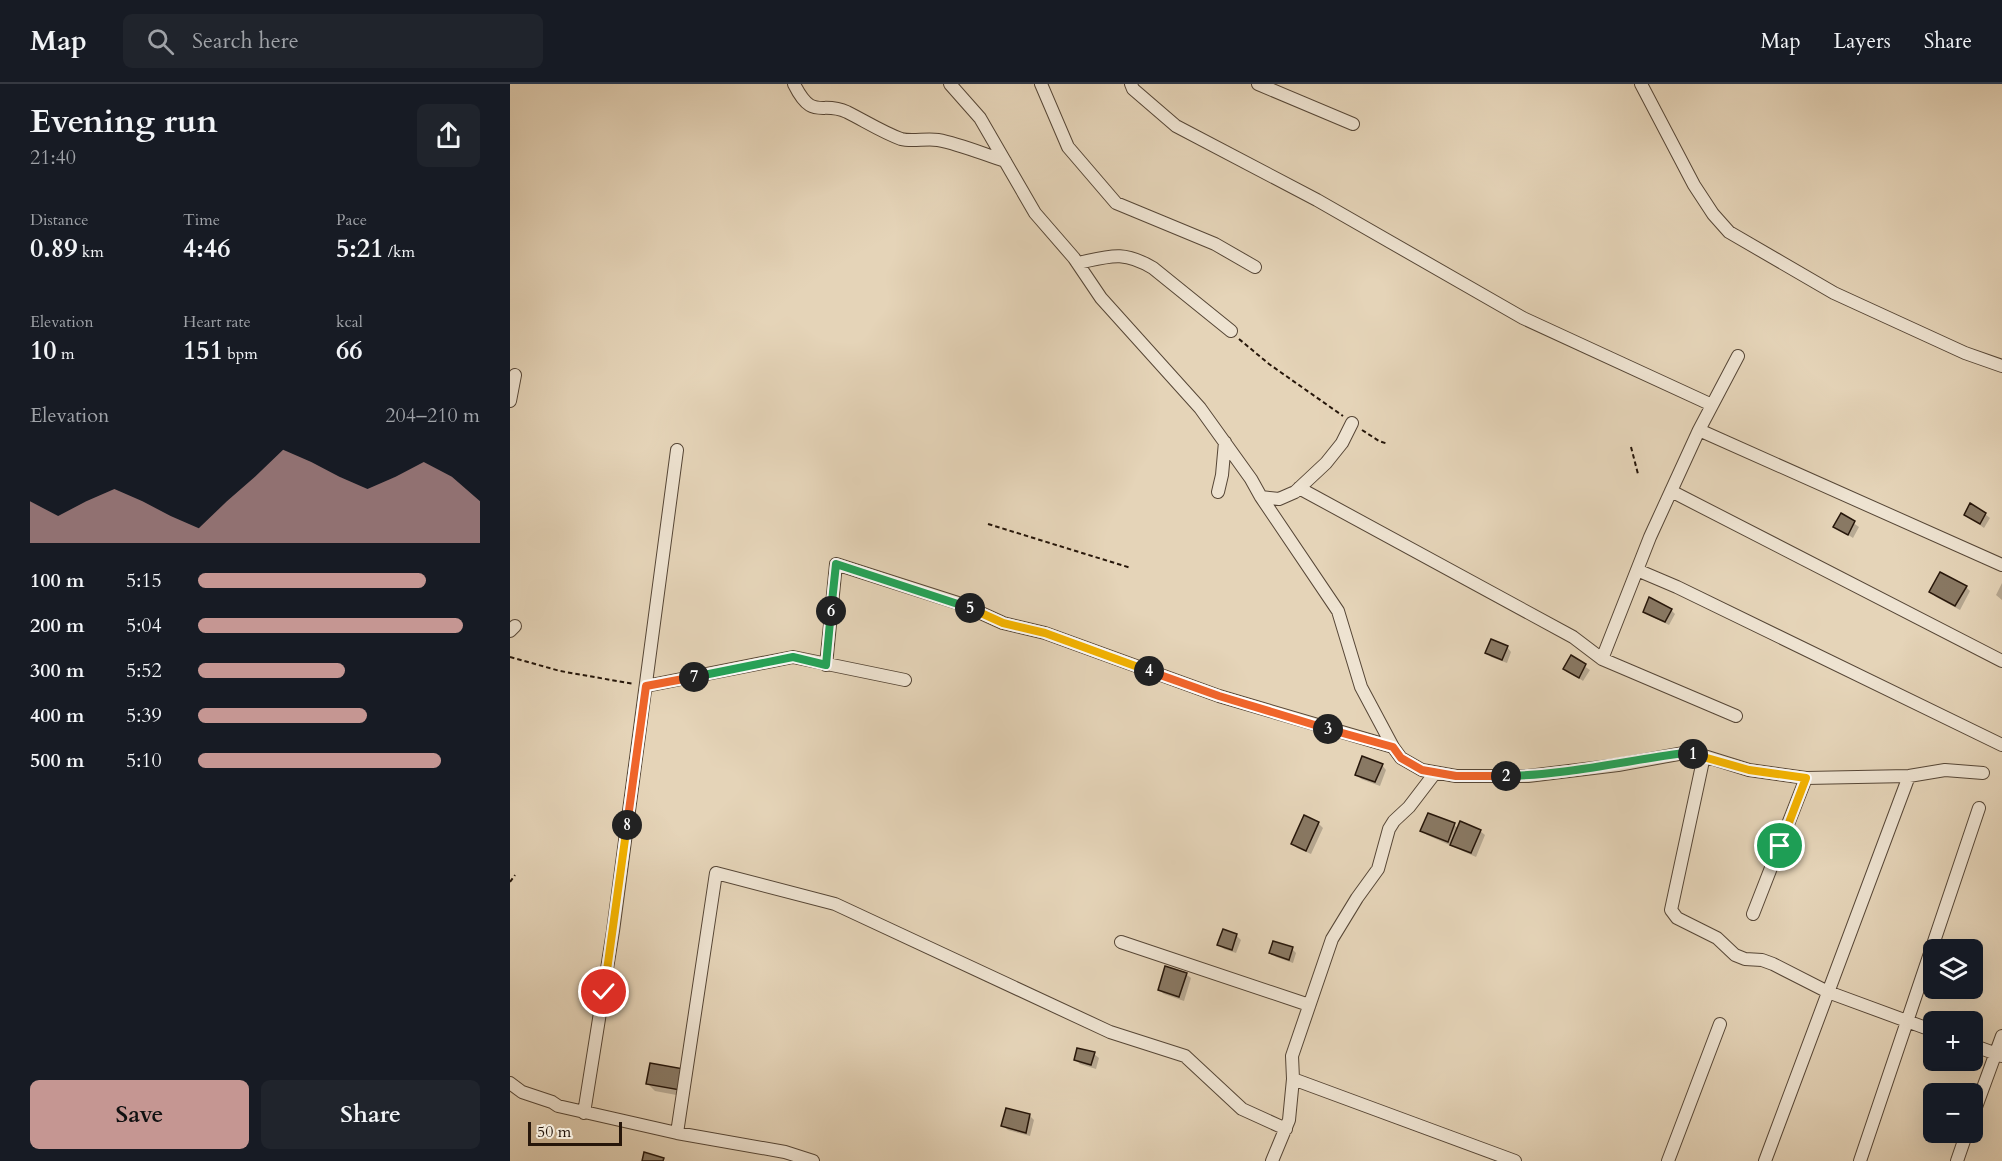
<!DOCTYPE html>
<html lang="en">
<head>
<meta charset="utf-8">
<style>
  body { margin:0; font-family:Cardo,serif; background:#20242c; color:#f1f3f6; height:100vh; display:flex; flex-direction:column; font-size:22px; white-space:nowrap }
  * { box-sizing:border-box; margin:0 }
  p { font-size:20px; color:#9ea1a6 }
  .icon { flex:none; width:33px; height:33px; fill:none; stroke:currentColor; stroke-width:2; stroke-linecap:round; stroke-linejoin:round }
  .map { position:relative; flex:1; overflow:hidden }
  .details { display:flex; flex-direction:column; background:#171b24; width:510px }
  .details>* { flex:none }
  .buttons { position:absolute; left:1413px; top:855px; display:grid; gap:12px }
  .buttons a { display:grid; place-items:center; width:60px; height:60px; border-radius:9px; background:#171b24; box-shadow:0 6px 24px #0002; font-size:30px }
  .scale { position:absolute; left:18px; bottom:15px; width:94px; box-sizing:border-box; padding-left:6px; border:3px solid #26160a; border-top:0; font-size:16px; line-height:21px; white-space:nowrap; color:#26160a; -webkit-text-stroke:4px #eee3d1; paint-order:stroke }
  .pin { position:absolute; display:grid; place-items:center; width:51px; height:51px; color:#fff; margin:-26px; border:3px solid #fff; border-radius:50%; box-shadow:0 2px 6px #0007 }
  .km { position:absolute; width:30px; height:30px; margin:-15px; border-radius:50%; background:#222; color:#fff; font-size:16px; line-height:30px; text-align:center }
  .round { display:grid; place-items:center; flex:none; width:63px; height:63px; border-radius:9px; background:#20242c }
  .headline { display:flex; align-items:center; justify-content:space-between; height:102px; padding:0 30px }
  h1 { font-size:33px; font-weight:700; line-height:45px }
  .figures { display:grid; grid-template-columns:repeat(3,1fr); gap:9px; height:102px; padding:6px 30px }
  .figures div { display:grid; align-content:center }
  .figures b { font-size:26px; font-weight:700 }
  .figures small { font-size:16px; font-weight:400 }
  .figures p { font-size:16px }
  .chart { height:168px; padding:12px 30px }
  .chart p { display:flex; justify-content:space-between }
  .chart svg { width:100%; height:108px; margin-top:6px; fill:#c59692; opacity:.7 }
  .action { display:flex; gap:12px; margin-top:auto; padding:12px 30px }
  .action a { flex:1; height:69px; border-radius:9px; background:#c59692; color:#111; font-size:24px; font-weight:700; line-height:69px; text-align:center }
  .action a+a { background:#20242c; color:#f1f3f6 }
  ul { padding:0 30px; list-style:none; font-size:20px }
  li { display:grid; grid-template-columns:96px 72px 1fr; align-items:center; height:45px }
  li i { height:15px; border-radius:8px; background:#c59692 }
  header { display:flex; align-items:center; gap:36px; box-sizing:border-box; height:84px; padding:0 30px; background:#171b24; border-bottom:2px solid #363941 }
  header strong { font-size:28px }
  nav { display:flex; gap:33px; margin-inline-start:auto; font-size:21px }
  .search { width:420px; height:54px; background:#20242c; display:flex; align-items:center; gap:15px; box-sizing:border-box; padding:0 21px; border-radius:9px; color:#9ea1a6; font-size:22px }
  main { display:flex; flex:1; min-height:0 }
  .map>svg:first-child { display:block }
  .shadow { fill:#0003 }
  .building { fill:#897964; stroke:#26160a; stroke-width:1.5 }
  .lines { fill:none; stroke-linecap:round; stroke-linejoin:round }
  .street-casing { stroke:#564636; stroke-width:14 }
  .path { stroke:#26160a; stroke-width:2; stroke-dasharray:4.5 3; stroke-linecap:butt }
  .street { stroke:#eee3d1; stroke-width:12 }
  .split-1-casing { stroke:#fff; stroke-width:12 }
  .split-2-casing { stroke:#fff; stroke-width:12 }
  .split-3-casing { stroke:#fff; stroke-width:12 }
  .split-4-casing { stroke:#fff; stroke-width:12 }
  .split-5-casing { stroke:#fff; stroke-width:12 }
  .split-6-casing { stroke:#fff; stroke-width:12 }
  .split-7-casing { stroke:#fff; stroke-width:12 }
  .split-8-casing { stroke:#fff; stroke-width:12 }
  .split-9-casing { stroke:#fff; stroke-width:12 }
  .split-1 { stroke:#f5b400; stroke-width:8 }
  .split-2 { stroke:#22a559; stroke-width:8 }
  .split-3 { stroke:#f0652b; stroke-width:8 }
  .split-4 { stroke:#f0652b; stroke-width:8 }
  .split-5 { stroke:#f5b400; stroke-width:8 }
  .split-6 { stroke:#22a559; stroke-width:8 }
  .split-7 { stroke:#22a559; stroke-width:8 }
  .split-8 { stroke:#f0652b; stroke-width:8 }
  .split-9 { stroke:#f5b400; stroke-width:8 }
</style>
</head>
<body>
<header>
<strong>Map</strong>
<div class="search"><svg class="icon" aria-label="search" viewBox="0 0 24 24"><circle cx="10" cy="10" r="6"/><path d="M15 15l6 6"/></svg>Search here</div>
<nav><a>Map</a><a>Layers</a><a>Share</a></nav>
</header>
<main>
<section class="details">
<div class="headline"><div><h1>Evening run</h1><p>21:40</p></div><a class="round"><svg class="icon" aria-label="share" viewBox="0 0 24 24"><path d="M12 15V3M7 8l5-5 5 5M5 13v7h14v-7"/></svg></a></div>
<div class="figures">
<div><p>Distance</p><b>0.89<small> km</small></b></div>
<div><p>Time</p><b>4:46</b></div>
<div><p>Pace</p><b>5:21<small> /km</small></b></div>
</div>
<div class="figures">
<div><p>Elevation</p><b>10<small> m</small></b></div>
<div><p>Heart rate</p><b>151<small> bpm</small></b></div>
<div><p>kcal</p><b>66</b></div>
</div>
<div class="chart"><p><span>Elevation</span>204–210 m</p>
<svg viewBox="0 0 160 44" preserveAspectRatio="none"><path d="M0 44V27L10 33L20 27L30 22L40 27L50 33L60 38L70 27L80 17L90 6L100 11L110 17L120 22L130 17L140 11L150 17L160 27V44z"/></svg>
</div>
<ul>
<li><b>100 m</b>5:15<i style="width:81%"></i></li>
<li><b>200 m</b>5:04<i style="width:94%"></i></li>
<li><b>300 m</b>5:52<i style="width:52%"></i></li>
<li><b>400 m</b>5:39<i style="width:60%"></i></li>
<li><b>500 m</b>5:10<i style="width:86%"></i></li>
</ul>
<div class="action"><a>Save</a><a>Share</a></div>
</section>
<div class="map">
<svg width="1492" height="1077" viewBox="0 0 1492 1077">
  <rect width="100%" height="100%" fill="#e5d4b8"/>
  <filter id="stains"><feTurbulence type="fractalNoise" baseFrequency=".00333" numOctaves="4"/><feColorMatrix values="0 0 0 0 .2 0 0 0 0 .09 0 0 0 0 .02 0 0 0 .5 -.17"/></filter>
  <radialGradient id="worn" r=".72"><stop offset=".6" stop-color="#630" stop-opacity="0"/><stop offset="1" stop-color="#630" stop-opacity=".3"/></radialGradient>
  <path class="shadow" d="M1475 430 1480 434 1474 444 1456 431Z
    M1332 431 1349 443 1343 454 1325 442Z
    M1492 499V516L1486 511Z
    M1456 503 1460 507 1450 526 1426 513 1421 508Z
    M1161 526 1165 530 1159 541 1140 532 1135 528Z
    M997 563 1001 568 997 579 981 573 977 569Z
    M1061 573 1080 586 1073 597 1055 584Z
    M872 681 876 686 870 702 851 695 847 690Z
    M808 739 813 744 801 770 787 764 782 759Z
    M944 741 949 745 970 747 975 751 966 773 917 751 912 747Z
    M726 851 731 856 726 869 714 865 709 860Z
    M782 865 786 869 783 879 766 873 761 869Z
    M676 890 681 894 674 917 654 910 649 906Z
    M584 970 589 974 586 985 570 980 566 976Z
    M173 986 177 1013 145 1007 138 1000Z
    M519 1031 524 1036 520 1052 498 1046 493 1042Z"/>
  <path class="building" d="M1460 419 1476 429 1470 440 1454 431Z
    M1331 429 1345 437 1338 451 1323 443Z
    M1430 488 1457 502 1445 522 1419 508Z
    M1139 513 1162 525 1155 538 1133 528Z
    M981 555 998 562 992 576 975 569Z
    M1061 571 1076 580 1069 594 1053 585Z
    M852 672 873 680 865 698 845 691Z
    M918 729 945 739 938 758 910 747Z
    M794 731 809 738 796 767 781 760Z
    M950 737 971 746 961 769 940 761Z
    M713 845 727 850 722 866 707 861Z
    M763 857 783 863 779 876 759 869Z
    M655 882 677 889 669 913 648 906Z
    M567 964 585 968 581 981 564 976Z
    M140 979 174 985 170 1006 136 1000Z
    M496 1024 520 1030 516 1049 491 1042Z
    M134 1068 154 1074 153 1077H132Z"/>
  <g class="lines">
    <defs>
      <path id="street" d="M284 0C303 38 311 16 337 28 355 37 372 48 391 55 402 58 416 54 428 56 450 60 473 70 495 77
        M440 0 470 34 525 129 564 174 591 214 690 324 741 395 751 413 828 527 851 603 883 663 891 674 912 686 946 692H1018L1108 681 1174 669 1194 672 1239 686 1296 694 1399 692 1435 686 1473 689
        M531 0 558 63 606 119 705 160 745 183
        M621 0 623 5 666 42 807 116 1013 234 1202 321
        M748 0 843 40
        M1131 0 1184 101 1203 130 1219 148 1324 209 1455 269 1492 282
        M568 179C600 172 613 166 643 184L721 247
        M0 317 5 291
        M1189 346 1492 481
        M789 404 1063 553 1092 575 1226 632
        M1161 407 1492 577
        M708 408 712 391 715 358
        M751 413 769 415 785 408 816 379 832 359 842 339
        M1127 486 1167 503 1492 661
        M0 547 5 542
        M1092 575 1140 453 1189 346 1228 272
        M316 581 326 480 451 520 493 539 535 549 709 612 883 663
        M136 602 283 573 395 596
        M1194 672 1161 826 1167 834 1207 854 1225 871 1235 875 1252 876 1263 880 1318 908 1424 947
        M1243 830 1296 694
        M611 858 799 921
        M1462 961 1492 972
        M783 995 1005 1077
        M0 999 12 1008 42 1018 48 1022 167 1049 275 1068 303 1077
        M74 1029 103 847 167 366
        M1462 1034 1492 952
        M167 1049 206 789 325 820 600 948 675 972 732 1025 776 1045
        M762 1077 779 1036 783 995 782 972 822 855 847 814 868 785 879 745 884 737 899 723 925 689
        M1158 1077 1210 940
        M1255 1077 1399 692
        M1350 1077 1469 724
        M1447 1077 1457 1048"/>
    </defs>
    <use href="#street" class="street-casing"/>
    <path class="path" d="M729 255 759 280 833 332
      M852 346 869 357 878 360
      M1121 363 1128 390
      M478 440 621 484
      M0 573 50 587 124 600
      M0 798 5 791"/>
    <use href="#street" class="street"/>
  </g>
  <g class="lines">
    <defs>
      <path id="split-1" d="M1183 670 1239 686 1296 694 1270 762"/>
      <path id="split-2" d="M996 692C1056 691 1114 677 1174 669L1183 670"/>
      <path id="split-3" d="M818 645 883 663 891 674 912 686 946 692H996"/>
      <path id="split-4" d="M639 587 709 612 818 645"/>
      <path id="split-5" d="M460 524 493 539 535 549 639 587"/>
      <path id="split-6" d="M321 527 326 480 460 524"/>
      <path id="split-7" d="M184 593 283 573 316 581 321 527"/>
      <path id="split-8" d="M117 741 136 602 184 593"/>
      <path id="split-9" d="M94 908 117 741"/>
    </defs>
    <use href="#split-1" class="split-1-casing"/>
    <use href="#split-2" class="split-2-casing"/>
    <use href="#split-3" class="split-3-casing"/>
    <use href="#split-4" class="split-4-casing"/>
    <use href="#split-5" class="split-5-casing"/>
    <use href="#split-6" class="split-6-casing"/>
    <use href="#split-7" class="split-7-casing"/>
    <use href="#split-8" class="split-8-casing"/>
    <use href="#split-9" class="split-9-casing"/>
    <use href="#split-1" class="split-1"/>
    <use href="#split-2" class="split-2"/>
    <use href="#split-3" class="split-3"/>
    <use href="#split-4" class="split-4"/>
    <use href="#split-5" class="split-5"/>
    <use href="#split-6" class="split-6"/>
    <use href="#split-7" class="split-7"/>
    <use href="#split-8" class="split-8"/>
    <use href="#split-9" class="split-9"/>
  </g>
  <rect width="100%" height="100%" filter="url(#stains)"/>
  <rect width="100%" height="100%" fill="url(#worn)"/>
</svg>
<div class="buttons">
<a><svg class="icon" aria-label="layers" viewBox="0 0 24 24"><path d="M12 4l9 5-9 5-9-5zM3 14l9 5 9-5"/></svg></a>
<a>+</a>
<a>−</a>
</div>
<div class="scale">50 m</div>
<div class="pin" style="left:1270px;top:762px;background:#1e9e55"><svg class="icon" aria-label="arrive" viewBox="0 0 24 24"><path d="M6 21V4h12l-3 4 3 4H6"/></svg></div>
<div class="pin" style="left:94px;top:908px;background:#d93025"><svg class="icon" aria-label="check" viewBox="0 0 24 24"><path d="M5 12l5 5 9-10"/></svg></div>
<b class="km" style="left:1183px;top:670px">1</b>
<b class="km" style="left:996px;top:692px">2</b>
<b class="km" style="left:818px;top:645px">3</b>
<b class="km" style="left:639px;top:587px">4</b>
<b class="km" style="left:460px;top:524px">5</b>
<b class="km" style="left:321px;top:527px">6</b>
<b class="km" style="left:184px;top:593px">7</b>
<b class="km" style="left:117px;top:741px">8</b>
</div>
</main>
</body>
</html>
